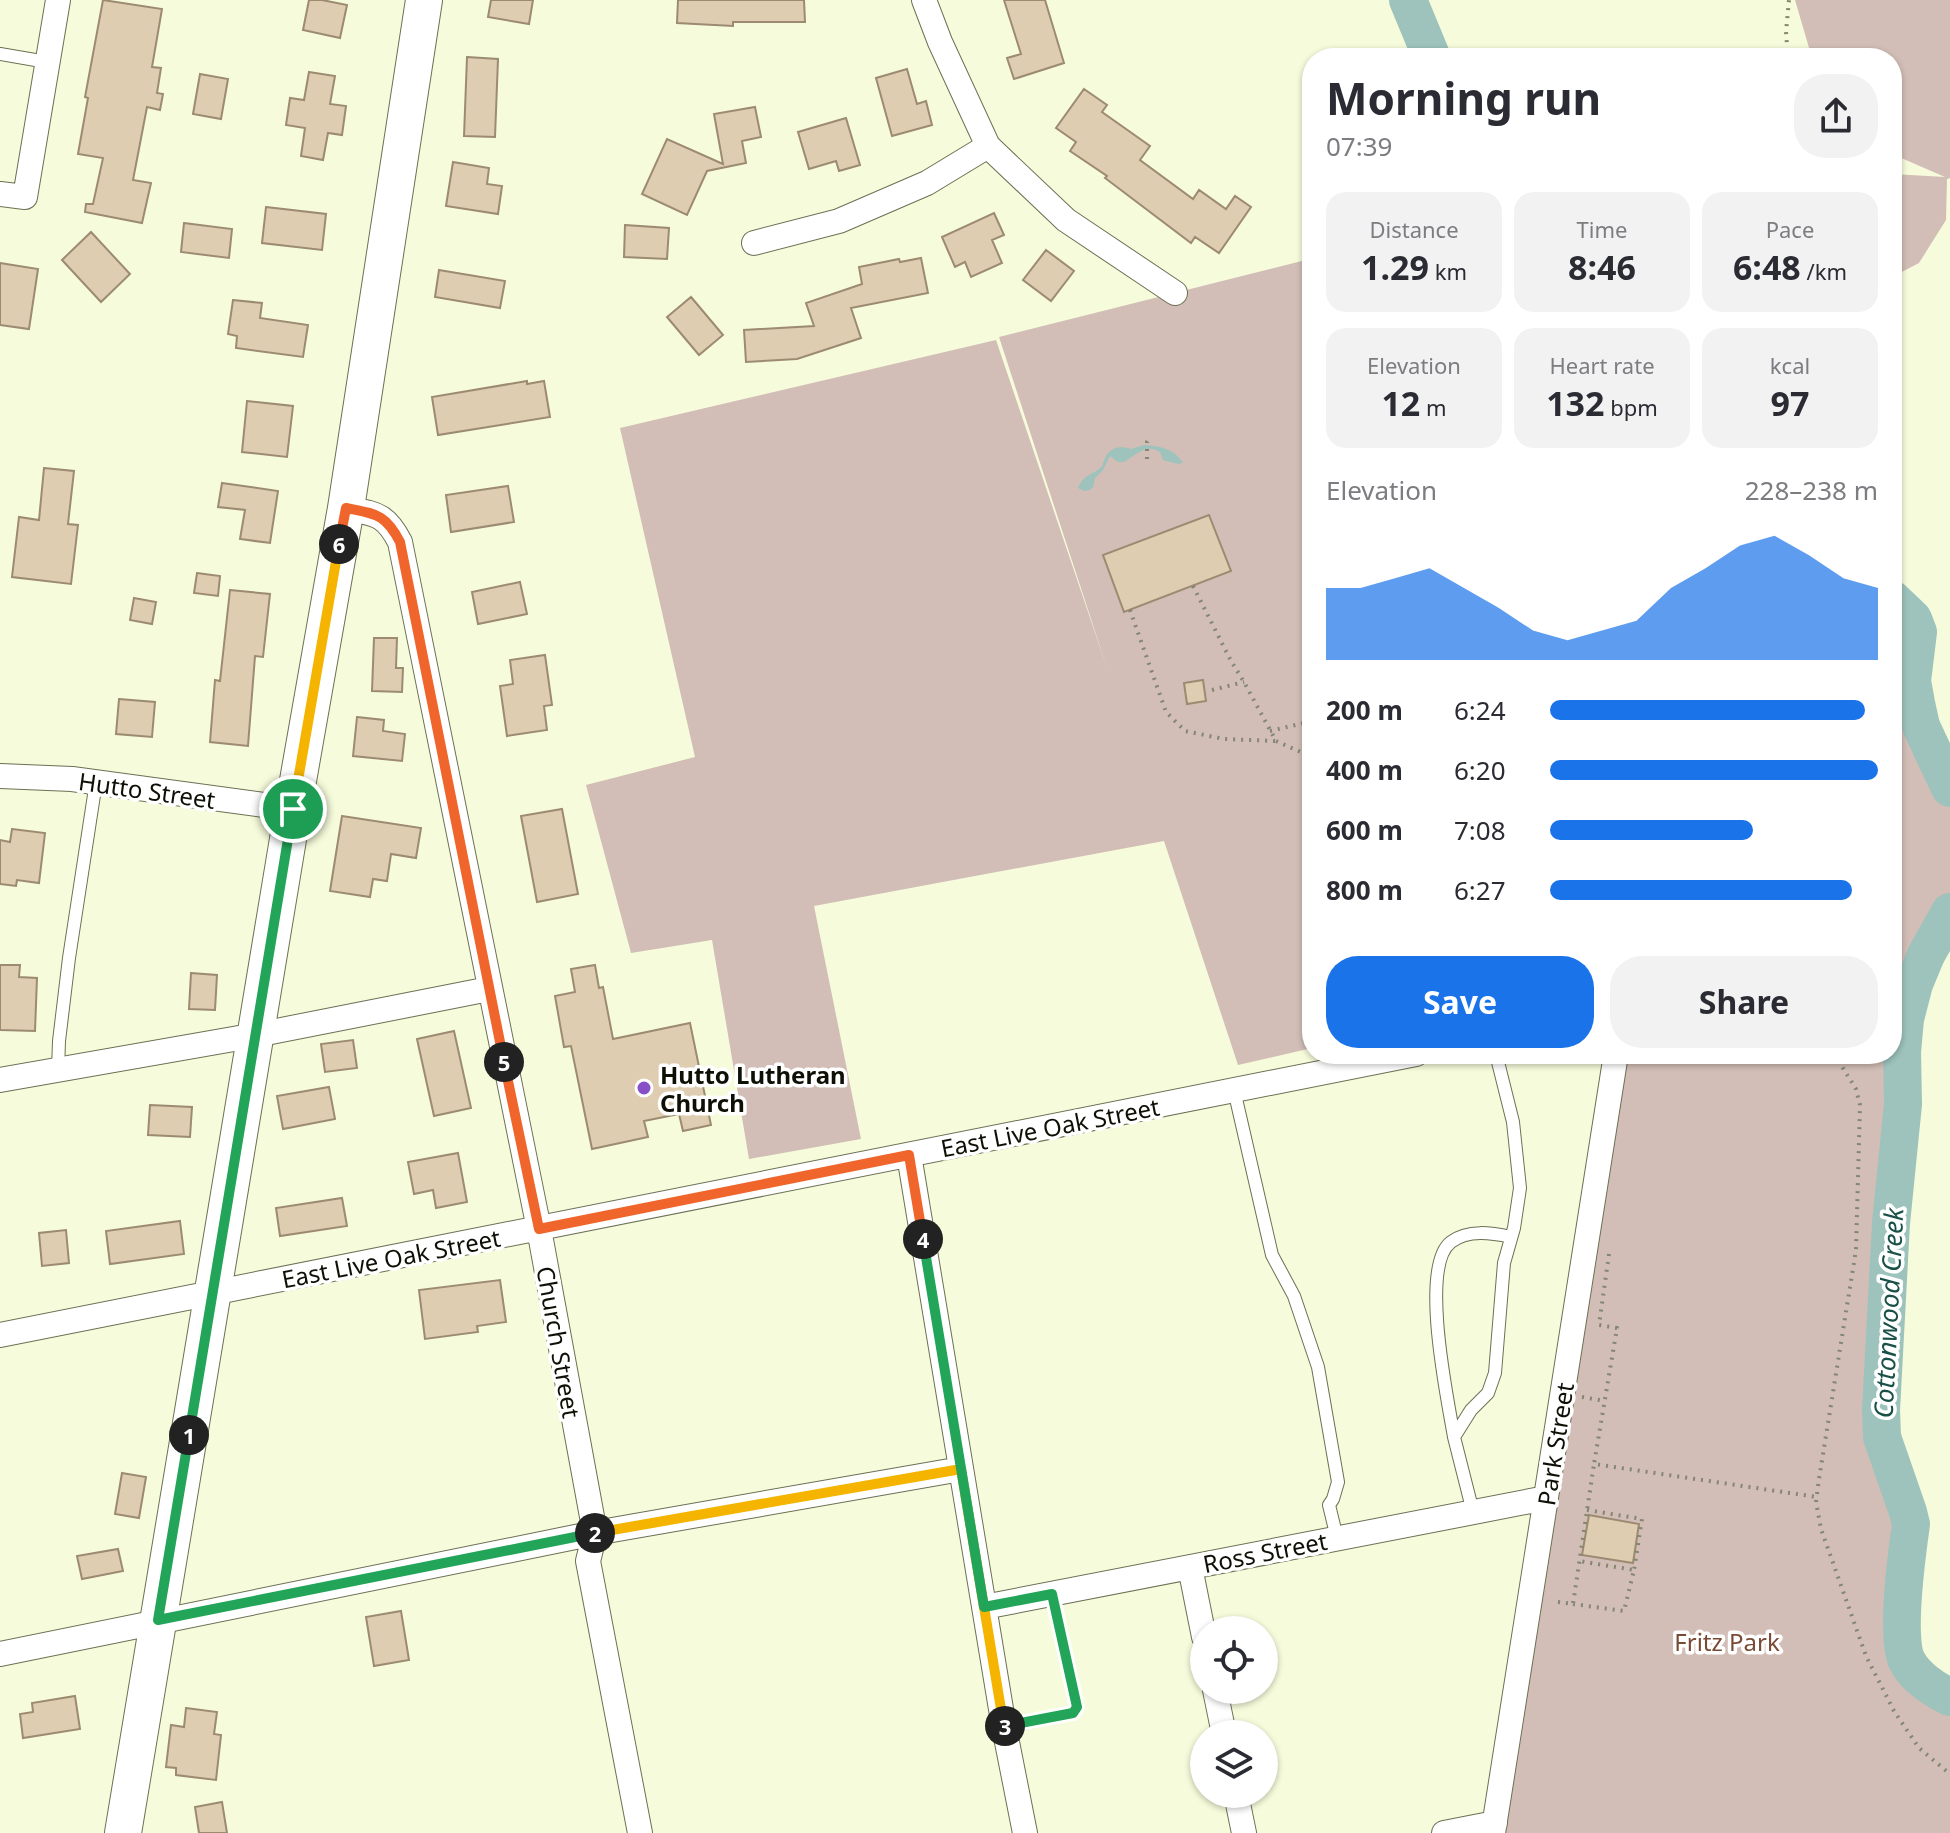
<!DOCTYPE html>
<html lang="en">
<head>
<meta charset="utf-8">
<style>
  body { margin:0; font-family:"Noto Sans",sans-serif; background:#f2f2f3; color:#2b2b33; height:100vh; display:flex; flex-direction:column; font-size:30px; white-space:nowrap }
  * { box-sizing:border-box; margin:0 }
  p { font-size:26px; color:#7c7c81 }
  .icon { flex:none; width:44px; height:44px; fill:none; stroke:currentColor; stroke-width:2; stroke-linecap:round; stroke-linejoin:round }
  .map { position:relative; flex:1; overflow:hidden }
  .details { position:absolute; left:1302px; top:48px; width:600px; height:1016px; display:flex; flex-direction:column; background:#fff; border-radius:32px; box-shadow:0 2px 6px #0004 }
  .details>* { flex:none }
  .controls { position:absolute; left:1190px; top:1616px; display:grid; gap:16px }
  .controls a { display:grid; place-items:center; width:88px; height:88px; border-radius:50%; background:#fff; box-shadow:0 2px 6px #0004; font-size:40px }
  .pin { position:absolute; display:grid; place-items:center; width:68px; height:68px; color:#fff; margin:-34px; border:4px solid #fff; border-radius:50%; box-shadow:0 2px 8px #0007 }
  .km { position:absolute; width:40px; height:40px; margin:-20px; border-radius:50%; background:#222; color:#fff; font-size:22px; line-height:40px; text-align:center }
  .round { display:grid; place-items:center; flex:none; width:84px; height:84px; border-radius:32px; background:#f2f2f3 }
  .head { display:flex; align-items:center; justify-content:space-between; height:136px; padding:0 24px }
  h1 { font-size:44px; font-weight:700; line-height:60px }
  .metrics { display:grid; grid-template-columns:repeat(3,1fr); gap:12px; height:136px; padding:8px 24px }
  .metrics div { display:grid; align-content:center; border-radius:20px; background:#f2f2f3; text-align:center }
  .metrics b { font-size:34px; font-weight:700 }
  .metrics small { font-size:22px; font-weight:400 }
  .metrics p { font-size:22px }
  .chart { height:224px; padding:16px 24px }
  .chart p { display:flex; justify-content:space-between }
  .chart svg { width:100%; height:144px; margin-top:8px; fill:#1a73e8; opacity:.7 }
  .button { display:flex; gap:16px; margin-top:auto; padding:16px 24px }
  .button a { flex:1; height:92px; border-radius:32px; background:#1a73e8; color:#fff; font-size:32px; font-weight:700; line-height:92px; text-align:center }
  .button a+a { background:#f2f2f3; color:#2b2b33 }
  ul { padding:0 24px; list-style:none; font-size:26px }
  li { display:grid; grid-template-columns:128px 96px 1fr; align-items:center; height:60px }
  li i { height:20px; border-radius:10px; background:#1a73e8 }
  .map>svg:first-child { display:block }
  .green { fill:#d2beb6 }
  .water { fill:#9dc3bc }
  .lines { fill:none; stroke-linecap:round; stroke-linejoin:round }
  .river { stroke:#9dc3bc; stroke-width:38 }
  .building { fill:#decdb1; stroke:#9c8b71; stroke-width:2 }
  .lane-casing { stroke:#6c7054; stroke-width:14 }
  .street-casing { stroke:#6c7054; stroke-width:26 }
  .secondary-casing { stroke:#6c7054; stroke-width:38 }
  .path { stroke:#838671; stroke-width:4; stroke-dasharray:2 6; stroke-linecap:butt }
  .lane { stroke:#fff; stroke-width:12 }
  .street { stroke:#fff; stroke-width:24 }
  .secondary { stroke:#fff; stroke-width:36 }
  .split-1-casing { stroke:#fff; stroke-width:16 }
  .split-2-casing { stroke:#fff; stroke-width:16 }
  .split-3-casing { stroke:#fff; stroke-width:16 }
  .split-4-casing { stroke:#fff; stroke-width:16 }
  .split-5-casing { stroke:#fff; stroke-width:16 }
  .split-6-casing { stroke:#fff; stroke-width:16 }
  .split-7-casing { stroke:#fff; stroke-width:16 }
  .split-1 { stroke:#22a559; stroke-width:10 }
  .split-2 { stroke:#22a559; stroke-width:10 }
  .split-3 { stroke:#f5b400; stroke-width:10 }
  .split-4 { stroke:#22a559; stroke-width:10 }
  .split-5 { stroke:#f0652b; stroke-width:10 }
  .split-6 { stroke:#f0652b; stroke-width:10 }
  .split-7 { stroke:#f5b400; stroke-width:10 }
  .poi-dot { fill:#8850c8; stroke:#fff; stroke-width:3 }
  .labels { text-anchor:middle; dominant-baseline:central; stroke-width:7; stroke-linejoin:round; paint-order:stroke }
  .street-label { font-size:24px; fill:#0e0f05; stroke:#fff }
  .poi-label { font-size:24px; font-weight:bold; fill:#0e0f05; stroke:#fff; text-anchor:start }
  .park-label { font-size:24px; fill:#794a34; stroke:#fff }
  .water-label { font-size:26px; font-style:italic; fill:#195048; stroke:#fff }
</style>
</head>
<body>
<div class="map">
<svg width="1950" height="1833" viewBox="0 0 1950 1833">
  <rect width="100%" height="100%" fill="#f6fbdb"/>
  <path class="green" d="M1795 0H1950V178L1947 179 1946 220 1919 263 1892 277V174L1945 177 1892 154V58H1812Z
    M1302 261 1312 270V1048L1238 1065 1164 841 814 906 861 1139 749 1159 712 940 631 953 586 785 695 757 620 428 996 340 1106 665 999 337Z
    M1892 598 1911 617 1919 715 1950 789V906L1923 985 1902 1072 1889 1424 1926 1544 1916 1657 1950 1681V1833H1502L1625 1054H1892Z"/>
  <path class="water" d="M1144 445C1160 446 1175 449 1183 463L1178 464 1163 460 1160 452C1146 443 1136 455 1124 462H1118L1110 456 1103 470 1095 478 1093 487 1090 490 1084 491 1078 488C1084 473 1093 476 1102 466 1104 462 1105 457 1107 454 1114 446 1123 446 1131 449Z"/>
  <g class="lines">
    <path class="river" d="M1408 0 1432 58
      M1892 599 1913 619 1918 632 1912 681 1916 703 1921 726 1950 788
      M1950 912 1926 955 1914 984 1905 1019 1902 1052 1903 1104 1891 1223 1881 1410 1882 1437 1908 1512 1911 1524C1907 1552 1895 1639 1907 1661 1915 1677 1935 1690 1950 1697"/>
  </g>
  <path class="building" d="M103 0 162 9 152 67 161 68 157 93 163 94 160 110 147 107 133 180 151 183 142 223 85 212 86 204H93L103 158 78 154 88 98 85 97Z
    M309 0H322L347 5 340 38 303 30Z
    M491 0H533L529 24 488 17Z
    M678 0H804L805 22H733V26L677 23Z
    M1004 0H1045L1064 63 1014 79 1007 58 1021 54Z
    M467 57 498 59 495 137 464 136Z
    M907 69 917 104 926 101 932 125 892 136 876 78Z
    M309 72 335 76 330 104 346 106 342 135 328 133 323 160 301 156 305 128 286 125 290 98 304 100Z
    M200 74 228 79 221 119 193 114Z
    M1084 89 1107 105 1102 112 1150 146 1140 160 1193 199 1199 190 1226 209 1235 196 1251 207 1219 253 1195 237 1191 243 1105 178 1107 176 1070 151 1076 142 1056 128Z
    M755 107 761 137 742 141 746 163 707 171 687 215 642 194 667 139 723 164 714 114Z
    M846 118 860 165 839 171 836 161 809 169 798 132Z
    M453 162 489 168 487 184 502 186 498 214 446 206Z
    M266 207 326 214 322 250 262 243Z
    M994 213 1004 235 992 240 1002 263 971 277 965 262 955 267 942 237Z
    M184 223 232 229 229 258 181 252Z
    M625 225 669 228 667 259 624 257Z
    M91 232 130 274 101 302 62 260Z
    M1046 250 1074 271 1051 301 1023 280Z
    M921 258 928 293 851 308 861 338 797 359 746 362 744 330 814 326 806 303 862 284 859 267 899 259 900 262Z
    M0 263 38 269 29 329 0 325Z
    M439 270 505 281 500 308 435 297Z
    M691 297 723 335 699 355 667 317Z
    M233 300 262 303 260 318 308 325 303 357 236 348 237 336 228 334Z
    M527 381V384L544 381 550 417 438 435 432 397Z
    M247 401 293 406 287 457 242 452Z
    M44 468 74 471 68 524 78 525 71 584 12 577 19 517 39 520Z
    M222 483 278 491 270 543 240 539 245 510 218 507Z
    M508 486 514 522 451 532 446 495Z
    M1209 515 1231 571 1124 612 1103 555Z
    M197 573 220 576 218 596 194 593Z
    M520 582 527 614 478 624 472 592Z
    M230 590 270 594 263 657 255 656 248 746 210 742 215 680 220 681Z
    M134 598 156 602 152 624 130 620Z
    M374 638H397L396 668H403L402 692 372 691Z
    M545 655 552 705 544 706 547 730 507 736 500 686 513 684 510 660Z
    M1203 680 1206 701 1187 704 1184 683Z
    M119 699 155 702 152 737 116 734Z
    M357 717 384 720 383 731 405 734 402 761 353 756Z
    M562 809 578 894 537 902 521 816Z
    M342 816 421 828 416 858 391 854 387 881 373 879 370 897 330 891Z
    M12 829 45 833 39 883 17 880 16 886 0 884V840L10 842Z
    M0 965H20L19 977 37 978 35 1031 0 1030Z
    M595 965 599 988 603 987 613 1039 690 1023 711 1125 683 1131 679 1114 644 1121 648 1137 592 1149 571 1046 564 1047 555 996 575 992 571 969Z
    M191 973 217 975 215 1010 189 1009Z
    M454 1031 471 1108 434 1116 417 1039Z
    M353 1040 357 1068 325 1072 321 1044Z
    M329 1087 335 1119 283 1129 277 1096Z
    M150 1105 192 1107 190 1137 148 1135Z
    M458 1153 467 1202 436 1208 433 1190 414 1194 408 1162Z
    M342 1198 347 1226 280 1236 276 1208Z
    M180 1221 184 1254 110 1264 106 1231Z
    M66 1230 69 1263 42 1266 39 1233Z
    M500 1280 506 1322 477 1326 478 1332 425 1339 419 1290Z
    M122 1473 146 1477 139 1518 115 1514Z
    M1589 1515 1639 1524 1633 1563 1582 1555Z
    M118 1549 123 1571 82 1579 77 1556Z
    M401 1611 409 1660 374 1666 366 1617Z
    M75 1696 80 1729 23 1738 20 1714 33 1712 32 1703Z
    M186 1708 217 1712 214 1734 221 1735 216 1780 176 1775V1768L166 1767 171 1725 184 1727Z
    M222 1802 227 1833H199L195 1807Z"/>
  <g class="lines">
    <defs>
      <path id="lane" d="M0 54 47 62
        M58 1070 59 1041 69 958 96 782
        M1234 1090 1272 1255 1294 1296 1318 1367 1338 1482 1333 1499 1329 1505 1337 1538
        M1454 1437C1448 1401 1419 1266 1451 1242 1468 1229 1492 1233 1511 1237
        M1473 1512 1454 1437 1471 1410 1488 1393 1495 1373 1504 1263 1514 1228 1520 1188 1513 1122 1496 1054
        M1004 1727 1073 1713 1077 1707 1052 1594"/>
      <path id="street" d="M924 0 940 42 988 146 1066 220 1175 293
        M0 194 25 197 58 0
        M754 243 839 221 927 183 988 146
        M346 508C375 514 385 513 400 542L539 1229 595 1533 588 1561 640 1833
        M0 776 72 779 293 809
        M0 1080 256 1035 489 989
        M909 1155 1004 1727 1025 1833
        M0 1335 1416 1054
        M1190 1567 1204 1637
        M984 1607 1546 1498
        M0 1654 595 1533 961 1469
        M1215 1690 1224 1734
        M1236 1794 1244 1833
        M1444 1833 1495 1823
        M1493 1833 1616 1054"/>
      <path id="secondary" d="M123 1833 293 809 346 508 424 0"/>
    </defs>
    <use href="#lane" class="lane-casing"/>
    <use href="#street" class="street-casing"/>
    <use href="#secondary" class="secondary-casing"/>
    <path class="path" d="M1788 58 1786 32 1789 0
      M1147 459V442L1150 437
      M1193 586 1231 661 1244 682 1276 741 1312 757
      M1130 610 1166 712 1185 731 1224 739 1276 741
      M1212 690 1244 682
      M1270 731 1312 721
      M1834 1054 1856 1089 1860 1105 1856 1250 1819 1479 1816 1502 1821 1529 1866 1656 1894 1711 1919 1748 1950 1774
      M1609 1254 1599 1325 1617 1328 1594 1464 1817 1497
      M1582 1397 1605 1401
      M1587 1510 1642 1519 1634 1570
      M1558 1602 1573 1604 1594 1464
      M1573 1604 1624 1611 1634 1570 1579 1561"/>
    <use href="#lane" class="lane"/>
    <use href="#street" class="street"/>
    <use href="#secondary" class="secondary"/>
  </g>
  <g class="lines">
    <defs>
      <path id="split-1" d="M189 1435 293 809"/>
      <path id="split-2" d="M189 1435 158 1620 595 1533"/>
      <path id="split-3" d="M595 1533 961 1469 1004 1727 1005 1726"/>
      <path id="split-4" d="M923 1239 984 1607 1052 1594 1077 1707 1073 1713 1005 1726"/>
      <path id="split-5" d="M504 1062 539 1229 909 1155 923 1239"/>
      <path id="split-6" d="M339 544 346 508C375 514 385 513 400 542L504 1062"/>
      <path id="split-7" d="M293 809 339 544"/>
    </defs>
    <use href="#split-1" class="split-1-casing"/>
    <use href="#split-2" class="split-2-casing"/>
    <use href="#split-3" class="split-3-casing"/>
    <use href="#split-4" class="split-4-casing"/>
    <use href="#split-5" class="split-5-casing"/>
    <use href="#split-6" class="split-6-casing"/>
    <use href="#split-7" class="split-7-casing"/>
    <use href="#split-1" class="split-1"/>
    <use href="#split-2" class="split-2"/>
    <use href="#split-3" class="split-3"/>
    <use href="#split-4" class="split-4"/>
    <use href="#split-5" class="split-5"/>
    <use href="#split-6" class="split-6"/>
    <use href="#split-7" class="split-7"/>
  </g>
  <circle class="poi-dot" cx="644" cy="1088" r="8"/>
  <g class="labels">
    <g class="street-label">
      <text transform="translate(147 790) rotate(8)">Hutto Street</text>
      <text transform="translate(1050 1127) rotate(-11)">East Live Oak Street</text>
      <text transform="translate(391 1258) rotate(-11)">East Live Oak Street</text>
      <text transform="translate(559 1342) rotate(80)">Church Street</text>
      <text transform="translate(1555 1444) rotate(-81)">Park Street</text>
      <text transform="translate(1265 1552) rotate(-11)">Ross Street</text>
    </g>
    <g class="poi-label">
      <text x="660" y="1074">Hutto Lutheran<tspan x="660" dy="28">Church</tspan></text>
    </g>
    <g class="park-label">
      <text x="1727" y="1641">Fritz Park</text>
    </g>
    <g class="water-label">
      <text transform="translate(1888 1313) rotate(-87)">Cottonwood Creek</text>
    </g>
  </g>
</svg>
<div class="controls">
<a><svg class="icon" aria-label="locate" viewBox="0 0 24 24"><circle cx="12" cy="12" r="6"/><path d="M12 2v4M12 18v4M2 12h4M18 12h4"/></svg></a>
<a><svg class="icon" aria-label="layers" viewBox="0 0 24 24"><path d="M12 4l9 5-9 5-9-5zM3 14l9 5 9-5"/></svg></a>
</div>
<div class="pin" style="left:293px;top:809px;background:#1e9e55"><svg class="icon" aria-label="arrive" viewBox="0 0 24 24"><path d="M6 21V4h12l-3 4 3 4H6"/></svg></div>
<b class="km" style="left:189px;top:1435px">1</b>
<b class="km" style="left:595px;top:1533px">2</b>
<b class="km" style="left:1005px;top:1726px">3</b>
<b class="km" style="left:923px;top:1239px">4</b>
<b class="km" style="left:504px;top:1062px">5</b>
<b class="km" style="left:339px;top:544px">6</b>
<section class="details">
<div class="head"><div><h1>Morning run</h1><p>07:39</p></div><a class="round"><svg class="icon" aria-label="share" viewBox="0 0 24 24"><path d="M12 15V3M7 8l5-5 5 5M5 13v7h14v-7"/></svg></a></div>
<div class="metrics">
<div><p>Distance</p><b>1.29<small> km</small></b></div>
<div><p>Time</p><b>8:46</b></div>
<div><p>Pace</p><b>6:48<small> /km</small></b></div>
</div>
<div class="metrics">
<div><p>Elevation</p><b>12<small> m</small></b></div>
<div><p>Heart rate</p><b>132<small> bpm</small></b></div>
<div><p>kcal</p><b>97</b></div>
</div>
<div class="chart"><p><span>Elevation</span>228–238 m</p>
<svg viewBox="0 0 160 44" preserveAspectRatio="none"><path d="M0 44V22L10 22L20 19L30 16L40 22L50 28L60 35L70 38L80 35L90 32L100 22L110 16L120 9L130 6L140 12L150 19L160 22V44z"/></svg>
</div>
<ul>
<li><b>200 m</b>6:24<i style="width:96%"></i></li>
<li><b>400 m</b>6:20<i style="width:100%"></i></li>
<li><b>600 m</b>7:08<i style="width:62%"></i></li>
<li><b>800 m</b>6:27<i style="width:92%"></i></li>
</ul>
<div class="button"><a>Save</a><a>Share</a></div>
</section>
</div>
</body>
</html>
